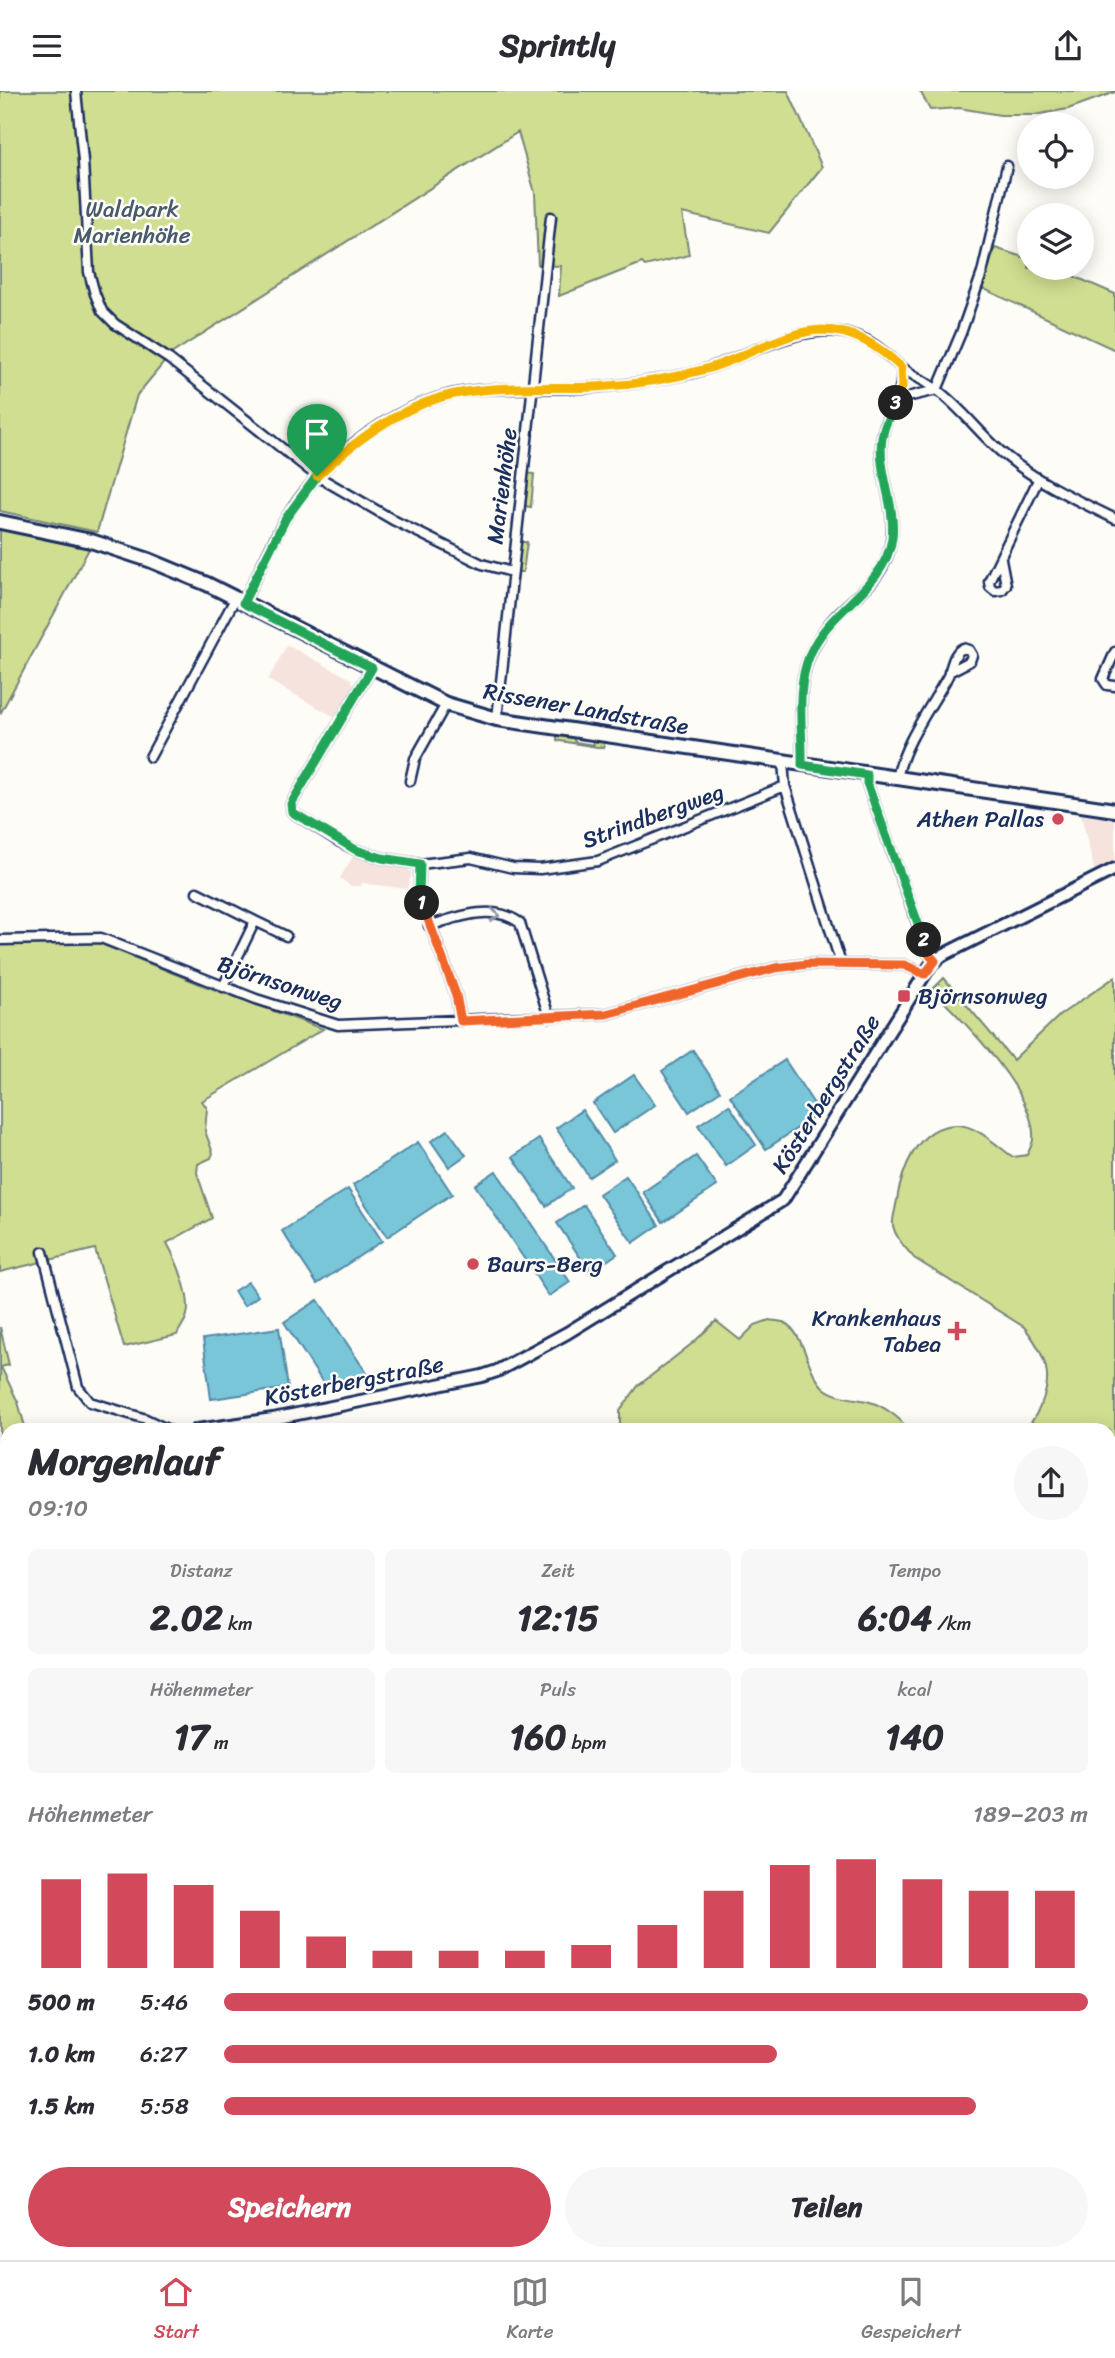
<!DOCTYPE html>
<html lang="de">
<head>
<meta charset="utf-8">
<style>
  body { margin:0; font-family:Sriracha,sans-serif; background:#f7f7f7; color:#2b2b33; height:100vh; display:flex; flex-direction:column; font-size:26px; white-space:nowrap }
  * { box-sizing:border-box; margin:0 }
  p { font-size:23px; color:#7c7c81 }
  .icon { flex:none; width:38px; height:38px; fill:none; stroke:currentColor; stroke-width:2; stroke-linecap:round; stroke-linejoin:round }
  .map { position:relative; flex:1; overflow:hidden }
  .sheet { position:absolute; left:0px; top:1332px; width:1116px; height:838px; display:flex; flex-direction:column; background:#fff; border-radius:21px 21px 0 0; box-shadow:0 4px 18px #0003 }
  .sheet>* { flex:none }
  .controls { position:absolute; left:1017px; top:21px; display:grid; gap:14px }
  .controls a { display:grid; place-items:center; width:77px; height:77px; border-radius:50%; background:#fff; box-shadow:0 4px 18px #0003; font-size:35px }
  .pin { position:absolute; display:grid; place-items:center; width:60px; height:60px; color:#fff; margin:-72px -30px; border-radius:50% 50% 50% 0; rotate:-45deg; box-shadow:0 0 7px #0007 }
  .pin .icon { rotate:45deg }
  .km { position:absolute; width:35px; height:35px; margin:-18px; border-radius:50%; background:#222; color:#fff; font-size:19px; line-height:35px; text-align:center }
  .round { display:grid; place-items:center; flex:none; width:74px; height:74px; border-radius:37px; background:#f7f7f7 }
  .summary { display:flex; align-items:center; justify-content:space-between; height:119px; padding:0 28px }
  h1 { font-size:38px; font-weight:800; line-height:52px }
  .figures { display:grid; grid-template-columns:repeat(3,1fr); gap:10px; height:119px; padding:7px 28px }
  .figures div { display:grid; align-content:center; border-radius:10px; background:#f7f7f7; text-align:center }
  .figures b { font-size:35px; font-weight:800 }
  .figures small { font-size:19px; font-weight:400 }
  .figures p { font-size:19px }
  .chart { height:196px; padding:14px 28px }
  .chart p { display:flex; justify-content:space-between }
  .chart svg { width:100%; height:126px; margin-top:7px; stroke:#d1495b; stroke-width:6 }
  .button { display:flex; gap:14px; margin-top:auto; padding:14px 28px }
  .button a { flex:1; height:80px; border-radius:42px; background:#d1495b; color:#fff; font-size:28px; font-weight:800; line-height:80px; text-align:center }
  .button a+a { background:#f7f7f7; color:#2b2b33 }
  ul { padding:0 28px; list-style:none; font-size:23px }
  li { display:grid; grid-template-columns:112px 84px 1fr; align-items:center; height:52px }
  li i { height:18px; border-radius:9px; background:#d1495b }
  header { display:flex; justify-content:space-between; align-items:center; height:91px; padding:0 28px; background:#fff; font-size:32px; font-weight:800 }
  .menu { display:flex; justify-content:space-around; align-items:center; height:98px; border-top:2px solid #e1e1e2; background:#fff; font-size:19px; color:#7c7c81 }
  .menu a { display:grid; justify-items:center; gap:4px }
  .menu .on { color:#d1495b }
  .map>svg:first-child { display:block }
  .built { fill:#f6e3dd }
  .green { fill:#d0de91; stroke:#768678; stroke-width:2 }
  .water { fill:#79c6d8; stroke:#538aa7; stroke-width:2 }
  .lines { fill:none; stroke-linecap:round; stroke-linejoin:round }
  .minor-casing { stroke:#1b2f5e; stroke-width:13 }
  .tertiary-casing { stroke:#1b2f5e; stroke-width:16 }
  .secondary-casing { stroke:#1b2f5e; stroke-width:18 }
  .minor { stroke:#fdfcf7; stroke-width:8 }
  .tertiary { stroke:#fdfcf7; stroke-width:10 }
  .secondary { stroke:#fdfcf7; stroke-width:12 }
  .oneway { stroke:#8c96aa }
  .split-1-casing { stroke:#fff; stroke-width:14 }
  .split-2-casing { stroke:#fff; stroke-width:14 }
  .split-3-casing { stroke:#fff; stroke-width:14 }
  .split-4-casing { stroke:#fff; stroke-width:14 }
  .split-1 { stroke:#22a559; stroke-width:9 }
  .split-2 { stroke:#f0652b; stroke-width:9 }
  .split-3 { stroke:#22a559; stroke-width:9 }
  .split-4 { stroke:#f5b400; stroke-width:9 }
  .poi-dot { fill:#d1495b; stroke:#fdfcf7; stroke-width:2.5 }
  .labels { text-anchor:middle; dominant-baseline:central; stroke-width:5; stroke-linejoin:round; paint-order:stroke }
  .park-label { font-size:23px; fill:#485b6b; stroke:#fdfcf7 }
  .street-label { font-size:23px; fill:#1b2f5e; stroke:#fdfcf7 }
  .poi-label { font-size:23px; fill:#1b2f5e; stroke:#fdfcf7; text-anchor:end }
</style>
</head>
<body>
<header><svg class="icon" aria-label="menu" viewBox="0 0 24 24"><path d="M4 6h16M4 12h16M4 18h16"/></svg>Sprintly<svg class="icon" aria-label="share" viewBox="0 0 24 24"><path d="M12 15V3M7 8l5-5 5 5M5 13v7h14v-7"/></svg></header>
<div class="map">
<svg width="1115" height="2169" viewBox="0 0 1115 2169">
  <rect width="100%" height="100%" fill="#fdfcf7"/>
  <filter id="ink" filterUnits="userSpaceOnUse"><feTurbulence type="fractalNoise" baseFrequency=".0143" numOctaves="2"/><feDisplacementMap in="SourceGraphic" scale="14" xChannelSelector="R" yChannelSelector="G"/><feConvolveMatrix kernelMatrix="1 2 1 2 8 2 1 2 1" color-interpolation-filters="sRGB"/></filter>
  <g filter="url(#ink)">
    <path class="built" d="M287 554 351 588 354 596 335 626 268 589Z
      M1081 724 1115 728V773L1095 782Z
      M354 764 407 776 412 782 407 798 362 792 361 795H350L340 787Z"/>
    <path class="green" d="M0 0H788L822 76 769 142 682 122 689 164 645 175 642 172 559 205 561 175 538 174 535 102 518 41 171 263 137 304 97 441 0 420Z
      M920 0H1115V1L1068 18 1034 24H1000L959 17 930 19Z
      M995 157 1029 168V177H1055L1115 203V259L982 197Z
      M527 382 534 383 531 416 524 415Z
      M0 438 89 458 0 623Z
      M520 451H527L523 481H516Z
      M557 641 571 643 575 651 594 654 591 646 604 649V657L560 650 557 649Z
      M96 851 205 895 323 938 202 1010 207 1017 205 1040 213 1062 211 1067 198 1073 197 1082 212 1127 167 1152C176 1168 192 1206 187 1224 186 1230 179 1238 177 1244L124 1256 95 1158 0 1181V854Z
      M1115 886V1435L1110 1434V1339H1026C1054 1300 1055 1274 1024 1236L914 1167C906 1157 896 1148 893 1135 892 1129 895 1120 896 1114 901 1081 916 1034 957 1034 977 1034 998 1056 1013 1066L1027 1064C1029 1060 1032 1054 1033 1049 1037 1003 964 930 932 899L944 887 1013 969 1060 924Z
      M769 1229C773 1230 781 1230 785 1232 805 1243 807 1282 824 1297 836 1307 856 1307 870 1311 884 1315 900 1327 909 1339H620V1320L638 1295 694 1251 716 1230 740 1249 755 1234Z
      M0 1236 9 1274 1 1276 18 1311 26 1339H7V1351L0 1350Z
      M0 1445 7 1450V2025L0 2027Z
      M1110 1737 1115 1738V1827L1110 1829Z
      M7 2037V2101L0 2099V2040Z"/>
    <path class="water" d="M693 959 720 1000 689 1021 662 980Z
      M785 969 820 1022 766 1058 730 1005Z
      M634 984 655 1014 613 1042 593 1012Z
      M729 1014 756 1054 726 1075 698 1034Z
      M582 1019 615 1069 589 1086 556 1037Z
      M448 1039 466 1064 449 1076 431 1050Z
      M539 1048 572 1097 546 1115 513 1066Z
      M418 1051 452 1103 387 1146 353 1094Z
      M696 1065 717 1095 663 1131 643 1101Z
      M496 1080 570 1191 549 1205 475 1094Z
      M626 1085 659 1134 633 1152 599 1103Z
      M348 1098 382 1150 317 1193 282 1140Z
      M584 1114 617 1163 590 1181 557 1132Z
      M248 1191 258 1205 244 1215 234 1200Z
      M318 1209 370 1287 325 1295 284 1231Z
      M279 1237 288 1297 211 1308 203 1248Z
      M1115 1894V2169H0V2099L7 2101V2163H1110V1895Z"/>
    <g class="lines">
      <defs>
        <path id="minor" d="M76 0 83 70 89 181 95 203 102 220 115 233 169 268 317 385 395 430 482 473 512 481
          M937 299 961 242 982 182 1007 75
          M897 311 907 306 937 299
          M1001 468 1006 494 1002 499 995 500 990 496 989 490 1038 389
          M243 512C258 484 270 454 286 427 324 365 403 305 478 299 518 296 559 299 599 296 629 294 659 289 688 283 744 271 802 224 859 246 876 252 887 265 901 276 913 285 926 290 937 299 963 318 981 345 1006 365 1039 392 1077 409 1115 428
          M1115 561 1103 588 1107 594 1115 595
          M372 577 291 713 292 721 340 751 356 759 382 767 420 773 471 767 513 777 540 778 598 770 785 695
          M497 628 551 126
          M150 666 235 508
          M783 671 785 695 841 873
          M802 674C803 616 790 576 834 527 853 506 879 492 888 463 902 419 876 386 882 347 886 318 905 308 901 276
          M867 684V692L928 862 935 870
          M897 688C903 653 931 616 948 585 952 575 953 562 963 557L969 559 972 564 970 570 949 581
          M410 690 415 668 446 613
          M420 773 419 803 456 904 461 930
          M197 801 255 830
          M429 835C457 826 494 812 520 832L549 926
          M0 849 101 847 256 908 338 934 606 923 775 877 808 873 904 874 925 883
          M223 896 255 830 286 845
          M43 1161 78 1296 90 1311 146 1328 169 1339
          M0 1475 7 1482
          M0 1511 7 1518
          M1110 1836 1115 1834
          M0 1894 7 1891
          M0 2032 7 2030"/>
        <path id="tertiary" d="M197 1339 273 1328 482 1285 497 1280 567 1242 783 1109 925 883 932 872 943 864 1115 778
          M0 1358 7 1359"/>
        <path id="secondary" d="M0 431 91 450 149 469 207 493 446 613 497 628 1115 719"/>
      </defs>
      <use href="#minor" class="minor-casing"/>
      <use href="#tertiary" class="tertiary-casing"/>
      <use href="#secondary" class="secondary-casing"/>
      <use href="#minor" class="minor"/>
      <use href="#tertiary" class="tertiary"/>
      <use href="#secondary" class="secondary"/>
    </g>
    <defs><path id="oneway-chevron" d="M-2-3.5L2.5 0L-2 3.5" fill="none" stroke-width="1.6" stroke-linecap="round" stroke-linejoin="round" transform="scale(1.75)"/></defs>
    <use class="oneway" href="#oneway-chevron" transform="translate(495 824) rotate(5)"/>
  </g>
  <g class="lines" filter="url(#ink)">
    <defs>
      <path id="split-1" d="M317 385 286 427 243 512 372 577 291 713 292 721 356 759 382 767 420 773 419 803 422 812"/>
      <path id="split-2" d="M422 812 456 904 461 930 606 923 775 877 808 873 904 874 925 883 935 870 928 862 924 849"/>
      <path id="split-3" d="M896 312C890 323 884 334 882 347 877 380 896 413 892 447 885 498 829 517 810 563 795 600 803 635 802 674L867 684V692L924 849"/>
      <path id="split-4" d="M317 385C353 352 394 320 442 306 492 293 545 298 596 296 633 294 671 288 706 278 743 268 784 240 822 239 854 239 878 255 901 276L902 296 896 312"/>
    </defs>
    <use href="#split-1" class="split-1-casing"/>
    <use href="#split-2" class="split-2-casing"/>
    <use href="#split-3" class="split-3-casing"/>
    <use href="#split-4" class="split-4-casing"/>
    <use href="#split-1" class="split-1"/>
    <use href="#split-2" class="split-2"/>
    <use href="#split-3" class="split-3"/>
    <use href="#split-4" class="split-4"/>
  </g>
  <g class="poi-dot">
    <circle cx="1058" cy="728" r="7"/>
    <rect x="897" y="898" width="14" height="14" rx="3.5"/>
    <circle cx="473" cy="1173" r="7"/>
    <path d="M953.5 1229.5h7v7h7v7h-7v7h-7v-7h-7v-7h7z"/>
  </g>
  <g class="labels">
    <g class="park-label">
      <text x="132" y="118">Waldpark<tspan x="132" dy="26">Marienhöhe</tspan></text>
    </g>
    <g class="street-label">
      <text transform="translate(502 395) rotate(-83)">Marienhöhe</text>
      <text transform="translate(586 618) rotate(10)">Rissener Landstraße</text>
      <text transform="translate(653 725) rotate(-20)">Strindbergweg</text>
      <text transform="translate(280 892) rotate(18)">Björnsonweg</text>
      <text transform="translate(826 1003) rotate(-58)">Kösterbergstraße</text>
      <text transform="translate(354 1290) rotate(-11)">Kösterbergstraße</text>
    </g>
    <g class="poi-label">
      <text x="1044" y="728">Athen Pallas</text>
      <text x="918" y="905" text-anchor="start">Björnsonweg</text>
      <text x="487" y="1173" text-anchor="start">Baurs-Berg</text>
      <text x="941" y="1227">Krankenhaus<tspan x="941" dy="26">Tabea</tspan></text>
    </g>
  </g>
</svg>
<div class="controls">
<a><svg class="icon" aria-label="locate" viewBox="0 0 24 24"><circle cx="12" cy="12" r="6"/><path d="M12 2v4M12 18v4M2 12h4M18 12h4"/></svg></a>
<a><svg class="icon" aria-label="layers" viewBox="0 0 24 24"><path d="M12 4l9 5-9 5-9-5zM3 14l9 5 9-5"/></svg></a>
</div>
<div class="pin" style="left:317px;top:385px;background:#1e9e55"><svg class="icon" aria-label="arrive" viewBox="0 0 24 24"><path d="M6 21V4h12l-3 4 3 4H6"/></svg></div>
<b class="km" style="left:422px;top:812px">1</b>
<b class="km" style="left:924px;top:849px">2</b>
<b class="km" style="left:896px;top:312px">3</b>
<section class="sheet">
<div class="summary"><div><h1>Morgenlauf</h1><p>09:10</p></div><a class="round"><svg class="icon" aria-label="share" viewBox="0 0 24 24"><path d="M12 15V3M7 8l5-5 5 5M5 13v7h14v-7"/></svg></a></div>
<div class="figures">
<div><p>Distanz</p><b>2.02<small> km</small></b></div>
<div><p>Zeit</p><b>12:15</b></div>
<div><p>Tempo</p><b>6:04<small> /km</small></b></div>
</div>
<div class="figures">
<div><p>Höhenmeter</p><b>17<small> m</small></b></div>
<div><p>Puls</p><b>160<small> bpm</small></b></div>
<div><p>kcal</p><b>140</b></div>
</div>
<div class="chart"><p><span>Höhenmeter</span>189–203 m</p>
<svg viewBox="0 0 160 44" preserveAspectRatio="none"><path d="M5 44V13M15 44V11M25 44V15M35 44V24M45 44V33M55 44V38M65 44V38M75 44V38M85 44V36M95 44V29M105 44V17M115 44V8M125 44V6M135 44V13M145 44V17M155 44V17"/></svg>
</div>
<ul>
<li><b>500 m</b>5:46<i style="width:100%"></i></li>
<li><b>1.0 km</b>6:27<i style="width:64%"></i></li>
<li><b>1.5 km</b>5:58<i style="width:87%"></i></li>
</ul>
<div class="button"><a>Speichern</a><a>Teilen</a></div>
</section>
</div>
<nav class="menu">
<a class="on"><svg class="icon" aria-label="home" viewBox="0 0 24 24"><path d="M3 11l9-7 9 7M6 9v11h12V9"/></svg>Start</a>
<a><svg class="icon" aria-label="map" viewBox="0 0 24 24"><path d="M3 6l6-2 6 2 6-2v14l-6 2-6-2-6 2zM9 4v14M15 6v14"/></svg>Karte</a>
<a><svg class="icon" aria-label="saved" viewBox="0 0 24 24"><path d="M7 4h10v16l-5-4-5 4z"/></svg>Gespeichert</a>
</nav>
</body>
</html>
